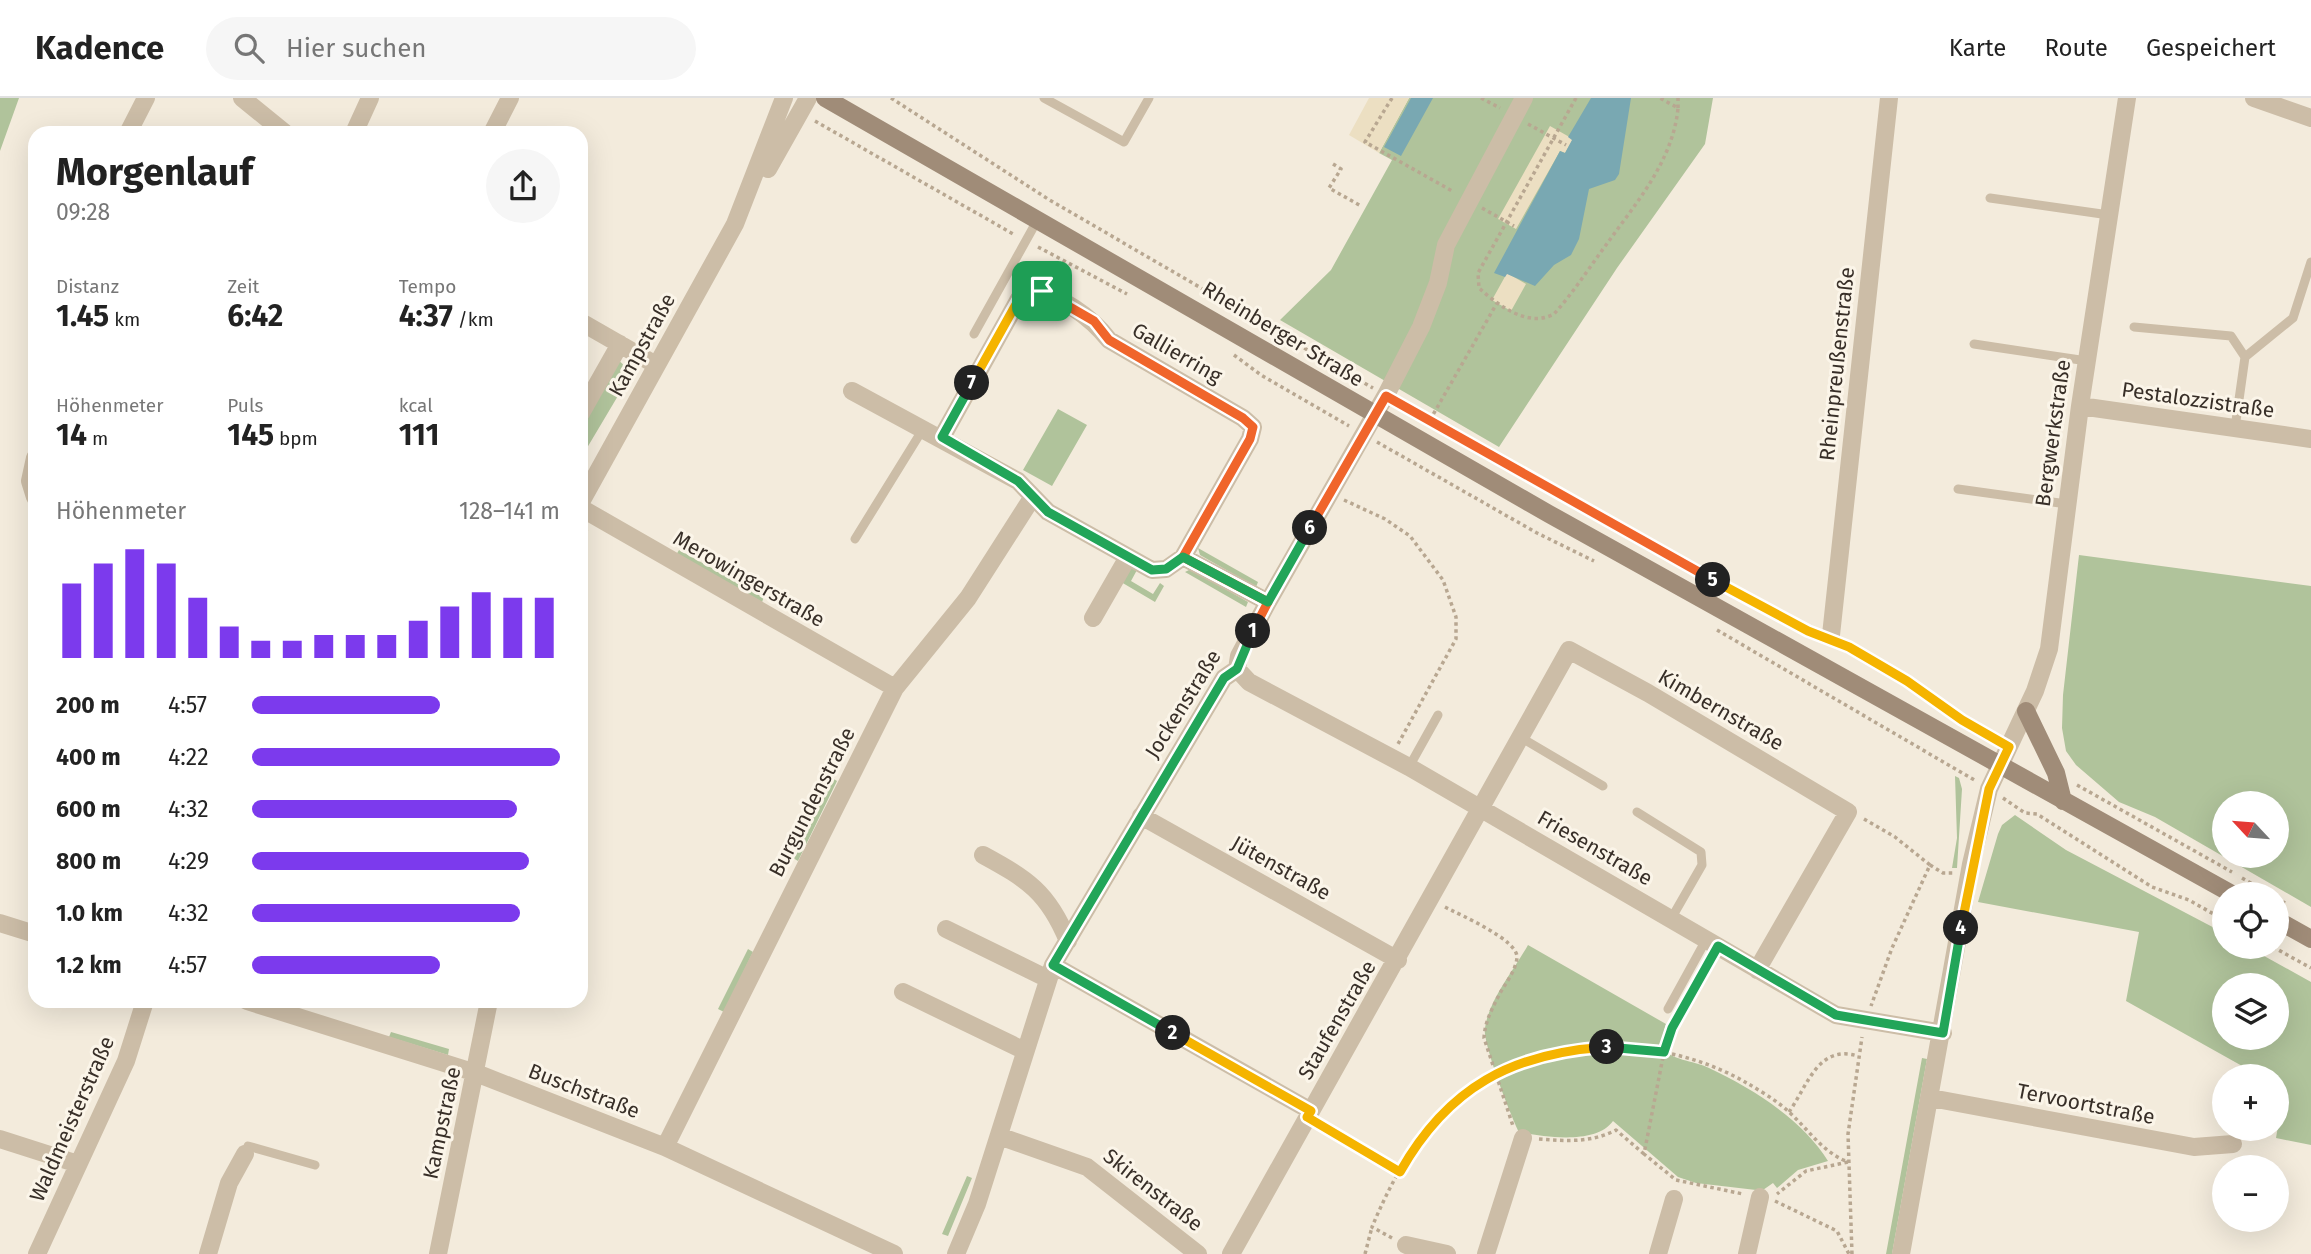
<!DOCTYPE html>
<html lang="de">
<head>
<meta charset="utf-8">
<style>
  body { margin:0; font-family:"Fira Sans",sans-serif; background:#f6f6f6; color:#222; height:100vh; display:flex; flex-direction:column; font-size:26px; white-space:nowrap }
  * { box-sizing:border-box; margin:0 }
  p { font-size:23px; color:#767676 }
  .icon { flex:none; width:38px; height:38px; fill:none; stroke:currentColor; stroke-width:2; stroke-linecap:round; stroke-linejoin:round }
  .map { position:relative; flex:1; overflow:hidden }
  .drawer { position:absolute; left:28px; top:28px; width:560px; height:882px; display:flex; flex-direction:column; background:#fff; border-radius:21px; box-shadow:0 7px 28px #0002 }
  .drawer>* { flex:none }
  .needle { width:46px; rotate:296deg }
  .fabs { position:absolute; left:2212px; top:693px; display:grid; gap:14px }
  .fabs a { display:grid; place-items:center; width:77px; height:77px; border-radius:50%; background:#fff; box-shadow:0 7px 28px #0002; font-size:35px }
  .pin { position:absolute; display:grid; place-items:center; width:60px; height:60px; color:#fff; margin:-30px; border-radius:14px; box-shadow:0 4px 10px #0006 }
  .km { position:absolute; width:35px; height:35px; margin:-18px; border-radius:50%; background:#222; color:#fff; font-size:19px; line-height:35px; text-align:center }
  .round { display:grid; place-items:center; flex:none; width:74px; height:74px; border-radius:37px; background:#f6f6f6 }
  .summary { display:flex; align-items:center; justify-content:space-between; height:119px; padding:0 28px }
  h1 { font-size:38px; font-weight:700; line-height:52px }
  .stats { display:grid; grid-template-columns:repeat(3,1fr); gap:10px; height:119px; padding:7px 28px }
  .stats div { display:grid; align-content:center }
  .stats b { font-size:30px; font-weight:700 }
  .stats small { font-size:19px; font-weight:400 }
  .stats p { font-size:19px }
  .chart { height:196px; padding:14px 28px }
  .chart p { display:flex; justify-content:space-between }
  .chart svg { width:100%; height:126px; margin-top:7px; stroke:#7c3aed; stroke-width:6 }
  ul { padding:0 28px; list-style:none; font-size:23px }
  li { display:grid; grid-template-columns:112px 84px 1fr; align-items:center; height:52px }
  li i { height:18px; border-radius:9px; background:#7c3aed }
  header { display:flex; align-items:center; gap:42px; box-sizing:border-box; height:98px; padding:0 35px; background:#fff; border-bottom:2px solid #e0e0e0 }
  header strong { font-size:33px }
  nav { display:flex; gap:38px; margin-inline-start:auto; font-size:24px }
  .search { width:490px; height:63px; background:#f6f6f6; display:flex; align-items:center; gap:18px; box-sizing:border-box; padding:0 24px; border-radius:38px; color:#767676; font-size:26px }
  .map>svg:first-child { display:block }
  .green { fill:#b0c39b; fill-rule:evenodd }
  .plaza { fill:#ecdfc2 }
  .water { fill:#79a8b2 }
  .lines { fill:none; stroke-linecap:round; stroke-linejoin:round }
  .path { stroke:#b8a791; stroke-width:3.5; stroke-dasharray:3.5 3.5; stroke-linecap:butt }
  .service { stroke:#ccbda7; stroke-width:9 }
  .minor { stroke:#ccbda7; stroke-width:18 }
  .secondary { stroke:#a08c78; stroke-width:18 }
  .split-1-casing { stroke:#fff; stroke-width:14 }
  .split-2-casing { stroke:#fff; stroke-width:14 }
  .split-3-casing { stroke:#fff; stroke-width:14 }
  .split-4-casing { stroke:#fff; stroke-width:14 }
  .split-5-casing { stroke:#fff; stroke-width:14 }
  .split-6-casing { stroke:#fff; stroke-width:14 }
  .split-7-casing { stroke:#fff; stroke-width:14 }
  .split-8-casing { stroke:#fff; stroke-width:14 }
  .split-1 { stroke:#f0652b; stroke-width:9 }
  .split-2 { stroke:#22a559; stroke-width:9 }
  .split-3 { stroke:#f5b400; stroke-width:9 }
  .split-4 { stroke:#22a559; stroke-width:9 }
  .split-5 { stroke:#f5b400; stroke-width:9 }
  .split-6 { stroke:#f0652b; stroke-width:9 }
  .split-7 { stroke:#22a559; stroke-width:9 }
  .split-8 { stroke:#f5b400; stroke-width:9 }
  .labels { text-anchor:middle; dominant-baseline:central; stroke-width:6; stroke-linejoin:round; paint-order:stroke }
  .street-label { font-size:21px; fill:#382f28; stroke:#fbf5e9 }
</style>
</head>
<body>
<header>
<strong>Kadence</strong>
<div class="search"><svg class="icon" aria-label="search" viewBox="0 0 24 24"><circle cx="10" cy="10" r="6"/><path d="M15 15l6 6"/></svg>Hier suchen</div>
<nav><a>Karte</a><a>Route</a><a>Gespeichert</a></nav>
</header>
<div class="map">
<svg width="2311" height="1156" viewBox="0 0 2311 1156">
  <rect width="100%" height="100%" fill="#f3ebdc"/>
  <path class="green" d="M0 0H19L0 53Z
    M1409 0H1713L1705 46 1617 170 1499 349 1280 222 1331 172 1392 62 1379 55Z
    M617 261 626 269 628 281 581 360V327Z
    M1058 311 1087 327 1052 388 1023 372Z
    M1198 450 1258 484 1256 489 1200 457Z
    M679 452 764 499 762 504 676 457Z
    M2079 457 2311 488V809L2155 719 2119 704 2076 667 2066 653 2062 630 2063 597ZM2224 705H2277V758H2224Z
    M1130 468 1137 472 1131 483 1153 496 1160 485 1164 488 1155 504 1121 484Z
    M1191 471 1248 504 1246 509 1185 474Z
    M1955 678 1959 680 1962 691 1957 770H1952L1957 740Z
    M832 680 837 683 798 763 793 760Z
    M2015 717 2066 752 2224 835V849H2248L2311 884V1047L2276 1040 2284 992 2277 988V978H2260L2126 903 2139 834 1978 804 1998 736 2002 727ZM2224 887H2277V940H2224Z
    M1528 847 1666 926 1660 948C1672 963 1692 962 1709 970 1752 990 1803 1022 1828 1063L1798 1072 1777 1090 1773 1085 1763 1092H1756L1696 1085 1678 1079 1613 1023C1596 1047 1544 1039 1519 1034 1511 1018 1482 944 1485 930 1489 901 1514 872 1528 847Z
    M748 851 753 854 724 914 718 911Z
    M391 934 449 951 448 957 389 939Z
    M1922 960 1927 961 1892 1156H1886Z
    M967 1078 972 1080 948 1138 942 1136Z"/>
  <path class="plaza" d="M1369 0H1409L1379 55 1349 37Z
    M1550 28 1573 41 1565 55 1560 53 1516 131 1498 121Z
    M1507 175 1526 186 1511 213 1492 202Z"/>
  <path class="water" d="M1411 0H1433L1401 58 1384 49Z
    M1591 0H1631L1619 76 1615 82 1589 91 1579 141 1571 157 1554 167 1535 188 1507 176 1505 179 1494 175 1560 53 1565 55 1572 42 1568 39Z"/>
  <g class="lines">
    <path class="path" d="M891 0 1048 101 1373 290
      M1392 0 1365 44 1454 94
      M1481 0 1500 10
      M1576 0 1478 175 1479 190C1499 208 1528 230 1554 216 1573 195 1589 170 1606 147 1636 105 1673 63 1678 10L1660 0
      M1678 10V0
      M815 23 1015 137
      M1528 26 1566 47
      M1333 66 1341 71 1329 90 1361 108
      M1482 110 1514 128
      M1038 149 1127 196
      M1234 257 1261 277 1349 328
      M1401 306 1813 535
      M1430 322 1497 205
      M1377 344 1537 435 1594 463
      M1344 402 1385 421 1410 438 1443 482 1456 519V541L1398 646
      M581 448 587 430
      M1717 532 1976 683
      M1843 547C1894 565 1945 613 1994 640
      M2077 687 2232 774
      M2003 700 2025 715 2037 716 2152 789 2189 802 2224 822
      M1864 721 1895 739 1930 767 1892 850 1871 908
      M1930 767 1943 775H1953
      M2242 780 2270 796
      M2277 800 2285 805
      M1445 809C1460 817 1519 842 1517 860 1515 875 1504 887 1498 899 1491 913 1485 924 1484 940L1513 1028
      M2273 849 2311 870
      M1678 920 1664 954 1644 1056 1676 1082 1743 1096
      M1789 1014C1808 987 1818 946 1858 958
      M1320 1027 1400 1074
      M1539 1041C1566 1043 1591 1045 1616 1032L1644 1056
      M1775 1103 1837 1133 1849 1156
      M1392 1140 1372 1129C1390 1086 1416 1037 1451 1005 1528 934 1658 934 1745 984 1759 992 1776 1002 1789 1014 1809 1032 1822 1054 1848 1064L1806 1073 1777 1096
      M1365 1156 1372 1129
      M1852 1156 1848 1036 1862 939"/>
    <path class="service" d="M1044 0 1124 44 1149 0
      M1990 100 2109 117
      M2134 229 2231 238 2245 259
      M974 236 1038 121
      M1974 246 2087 263
      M2235 330 2245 259 2293 220 2311 164
      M1958 391 2067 406
      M855 441 923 331
      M1520 639 1603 688
      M1409 669 1438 617
      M1637 714 1701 754 1702 767 1671 821
      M1668 911 1706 842
      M245 1056 248 1048 315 1067"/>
    <path class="minor" d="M242 0 285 35
      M2254 0 2311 20
      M128 35 146 0
      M354 35 370 0
      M492 35 510 0
      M768 71 808 0
      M581 224 656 267
      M852 293 1018 383 1048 414 1152 472 1166 471 1183 459 1250 341 1253 329 1243 320 1109 242C1091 219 1059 196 1030 192L1019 201 942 339
      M2080 308 2311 341
      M581 315 620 246
      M35 360 30 383 35 399
      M581 404 735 126 784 0
      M581 410 895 590
      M1183 459 1268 504
      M1093 520 1128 459
      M1831 537 1889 0
      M1237 571 1249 584 1409 669 1836 917 1943 935
      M1141 718 1398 862
      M983 757C1027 781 1048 794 1068 843
      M0 825 35 836
      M946 831 1048 881
      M1053 867 1311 1013
      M903 894 1025 953
      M247 903 476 975 665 1049 894 1156
      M1931 1000 2194 1049 2233 1046
      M999 1038 1087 1069 1198 1156
      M0 1041 78 1066
      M665 1049 895 590 968 500 1032 400
      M1406 1147 1447 1156
      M37 1156 126 963 145 903
      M208 1156 229 1085 245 1056
      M438 1156 489 903
      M956 1156 977 1106 1053 867 1224 580 1237 571 1239 558 1268 504 1386 297 1421 229 1438 185 1446 147 1524 0
      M1231 1156 1569 552 1648 595 1848 714 1757 872
      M1486 1156 1523 1040
      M1658 1156 1674 1101
      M1747 1156 1760 1099
      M1901 1156 1971 766 1989 691 2035 593 2049 551 2080 308 2127 0"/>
    <path class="secondary" d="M825 0 1549 416 2232 796
      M2026 613 2056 675 2063 703
      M2277 822 2311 841"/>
  </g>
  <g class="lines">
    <defs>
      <path id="split-1" d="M1042 193 1094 223 1109 242 1243 320 1253 329 1250 341 1183 459 1268 504 1253 533"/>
      <path id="split-2" d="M1173 935 1053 867 1224 580 1237 571 1253 533"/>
      <path id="split-3" d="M1173 935 1311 1013 1307 1019 1400 1074C1448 989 1512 955 1607 949"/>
      <path id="split-4" d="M1607 949 1664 954 1672 930 1718 848 1836 917 1943 935 1961 830"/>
      <path id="split-5" d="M1713 482 1808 533 1849 549 1907 583 1962 622 2009 649 1989 691 1961 830"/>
      <path id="split-6" d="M1310 430 1386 298 1713 482"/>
      <path id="split-7" d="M972 285 942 339 1018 383 1048 414 1152 472 1166 471 1183 459 1268 504 1310 430"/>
      <path id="split-8" d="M972 285 1019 201 1030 192 1042 193"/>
    </defs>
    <use href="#split-1" class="split-1-casing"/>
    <use href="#split-2" class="split-2-casing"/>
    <use href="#split-3" class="split-3-casing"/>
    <use href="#split-4" class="split-4-casing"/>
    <use href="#split-5" class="split-5-casing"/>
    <use href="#split-6" class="split-6-casing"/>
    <use href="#split-7" class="split-7-casing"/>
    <use href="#split-8" class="split-8-casing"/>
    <use href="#split-1" class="split-1"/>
    <use href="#split-2" class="split-2"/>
    <use href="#split-3" class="split-3"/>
    <use href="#split-4" class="split-4"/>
    <use href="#split-5" class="split-5"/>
    <use href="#split-6" class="split-6"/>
    <use href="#split-7" class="split-7"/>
    <use href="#split-8" class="split-8"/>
  </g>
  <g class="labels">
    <g class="street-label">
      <text transform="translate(1283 236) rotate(31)">Rheinberger Straße</text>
      <text transform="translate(642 247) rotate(-61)">Kampstraße</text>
      <text transform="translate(1177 255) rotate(30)">Gallierring</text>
      <text transform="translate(1837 266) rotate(-84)">Rheinpreußenstraße</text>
      <text transform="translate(2198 302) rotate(8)">Pestalozzistraße</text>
      <text transform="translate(2053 335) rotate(-82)">Bergwerkstraße</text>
      <text transform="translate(749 481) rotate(30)">Merowingerstraße</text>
      <text transform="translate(1183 606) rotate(-58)">Jockenstraße</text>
      <text transform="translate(1721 612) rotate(30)">Kimbernstraße</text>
      <text transform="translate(812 704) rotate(-63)">Burgundenstraße</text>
      <text transform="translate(1595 750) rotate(30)">Friesenstraße</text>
      <text transform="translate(1281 770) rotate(29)">Jütenstraße</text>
      <text transform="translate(1337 922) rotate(-60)">Staufenstraße</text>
      <text transform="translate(584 993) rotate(21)">Buschstraße</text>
      <text transform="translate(2086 1006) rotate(11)">Tervoortstraße</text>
      <text transform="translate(72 1021) rotate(-66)">Waldmeisterstraße</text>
      <text transform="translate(442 1025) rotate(-78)">Kampstraße</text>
      <text transform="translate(1153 1092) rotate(38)">Skirenstraße</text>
    </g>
  </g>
</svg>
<div class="fabs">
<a><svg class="needle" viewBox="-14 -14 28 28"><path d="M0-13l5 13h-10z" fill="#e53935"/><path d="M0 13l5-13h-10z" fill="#767676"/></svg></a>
<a><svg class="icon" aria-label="locate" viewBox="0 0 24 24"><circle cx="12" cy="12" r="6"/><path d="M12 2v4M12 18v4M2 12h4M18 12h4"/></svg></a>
<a><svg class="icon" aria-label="layers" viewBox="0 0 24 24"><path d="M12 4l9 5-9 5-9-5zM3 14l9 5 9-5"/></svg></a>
<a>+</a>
<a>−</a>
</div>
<div class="pin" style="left:1042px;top:193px;background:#1e9e55"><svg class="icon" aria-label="arrive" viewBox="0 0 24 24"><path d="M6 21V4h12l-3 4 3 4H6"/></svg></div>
<b class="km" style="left:1253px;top:533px">1</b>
<b class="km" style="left:1173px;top:935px">2</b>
<b class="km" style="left:1607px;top:949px">3</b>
<b class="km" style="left:1961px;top:830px">4</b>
<b class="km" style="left:1713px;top:482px">5</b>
<b class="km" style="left:1310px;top:430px">6</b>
<b class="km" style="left:972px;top:285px">7</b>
<section class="drawer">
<div class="summary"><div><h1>Morgenlauf</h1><p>09:28</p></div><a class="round"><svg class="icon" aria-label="share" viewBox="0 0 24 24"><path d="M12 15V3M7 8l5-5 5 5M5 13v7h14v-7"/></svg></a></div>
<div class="stats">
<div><p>Distanz</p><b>1.45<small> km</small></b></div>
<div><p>Zeit</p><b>6:42</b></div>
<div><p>Tempo</p><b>4:37<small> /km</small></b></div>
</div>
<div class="stats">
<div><p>Höhenmeter</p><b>14<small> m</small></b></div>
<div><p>Puls</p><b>145<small> bpm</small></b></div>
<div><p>kcal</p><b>111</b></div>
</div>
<div class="chart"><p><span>Höhenmeter</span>128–141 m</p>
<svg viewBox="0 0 160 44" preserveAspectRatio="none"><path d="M5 44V18M15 44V11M25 44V6M35 44V11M45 44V23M55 44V33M65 44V38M75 44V38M85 44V36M95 44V36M105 44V36M115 44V31M125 44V26M135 44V21M145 44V23M155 44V23"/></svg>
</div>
<ul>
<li><b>200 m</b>4:57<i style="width:61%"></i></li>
<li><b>400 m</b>4:22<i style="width:100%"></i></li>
<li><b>600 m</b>4:32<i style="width:86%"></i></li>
<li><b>800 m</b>4:29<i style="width:90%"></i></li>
<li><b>1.0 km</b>4:32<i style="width:87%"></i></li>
<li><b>1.2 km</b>4:57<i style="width:61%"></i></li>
</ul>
</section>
</div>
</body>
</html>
